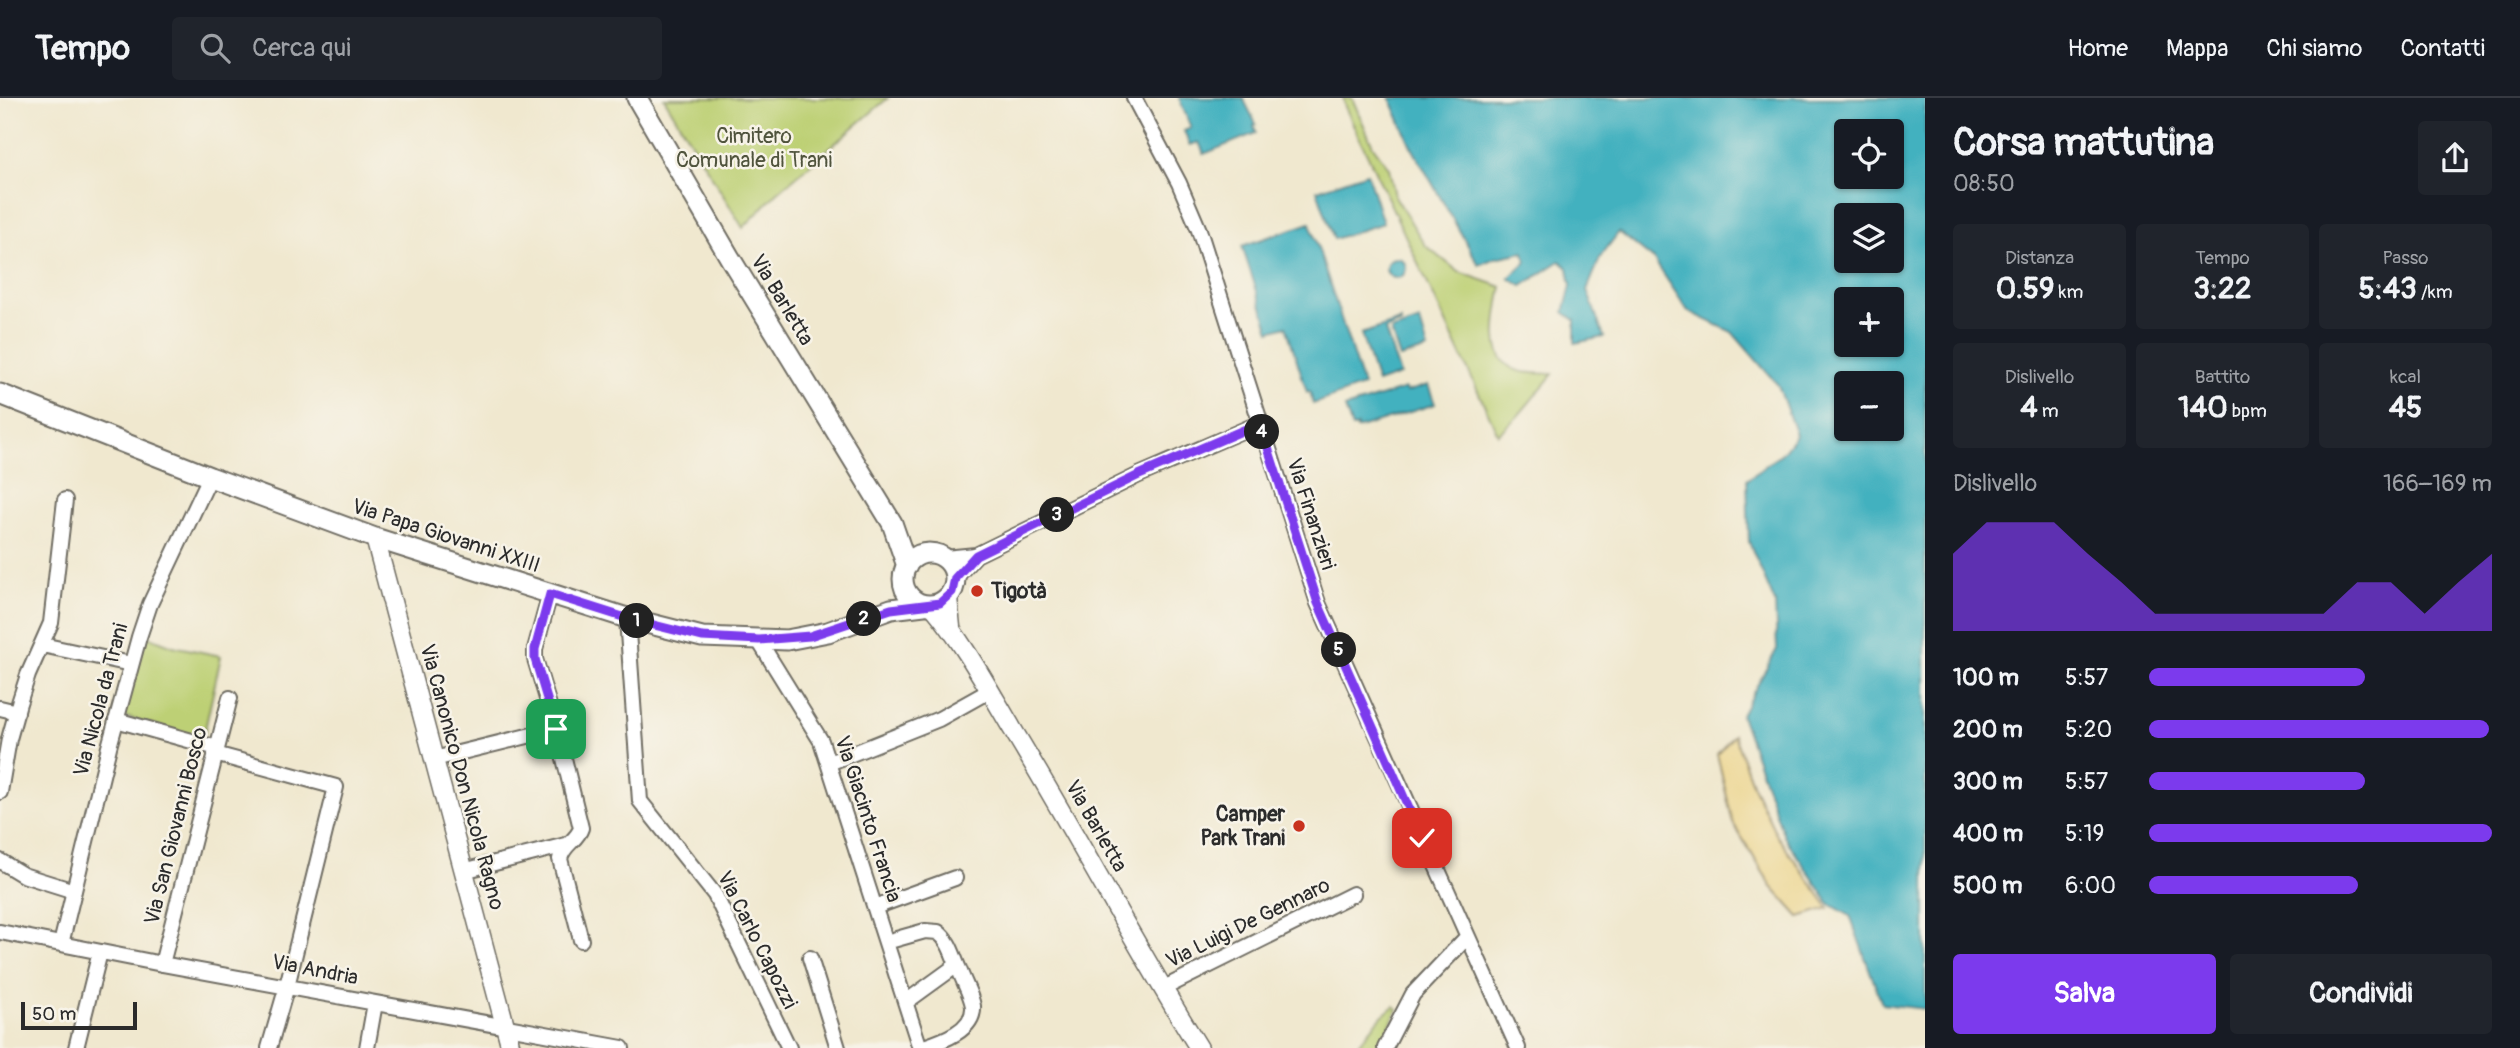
<!DOCTYPE html>
<html lang="it">
<head>
<meta charset="utf-8">
<style>
  body { margin:0; font-family:Pangolin,sans-serif; background:#20242c; color:#f1f3f6; height:100vh; display:flex; flex-direction:column; font-size:26px; white-space:nowrap }
  * { box-sizing:border-box; margin:0 }
  p { font-size:23px; color:#9ea1a6 }
  .icon { flex:none; width:38px; height:38px; fill:none; stroke:currentColor; stroke-width:2; stroke-linecap:round; stroke-linejoin:round }
  .map { position:relative; flex:1; overflow:hidden }
  .details { display:flex; flex-direction:column; background:#171b24; width:595px }
  .details>* { flex:none }
  .tools { position:absolute; left:1834px; top:21px; display:grid; gap:14px }
  .tools a { display:grid; place-items:center; width:70px; height:70px; border-radius:7px; background:#171b24; box-shadow:0 2px 5px #0004; font-size:35px }
  .scale { position:absolute; left:21px; bottom:18px; width:116px; box-sizing:border-box; padding-left:7px; border:4px solid #2b2b2b; border-top:0; font-size:19px; line-height:24px; white-space:nowrap; color:#2b2b2b; -webkit-text-stroke:5px #f7f3e8; paint-order:stroke }
  .pin { position:absolute; display:grid; place-items:center; width:60px; height:60px; color:#fff; margin:-30px; border-radius:14px; box-shadow:0 4px 10px #0006 }
  .km { position:absolute; width:35px; height:35px; margin:-18px; border-radius:50%; background:#222; color:#fff; font-size:19px; line-height:35px; text-align:center }
  .round { display:grid; place-items:center; flex:none; width:74px; height:74px; border-radius:7px; background:#20242c }
  .summary { display:flex; align-items:center; justify-content:space-between; height:119px; padding:0 28px }
  h1 { font-size:38px; font-weight:700; line-height:52px }
  .figures { display:grid; grid-template-columns:repeat(3,1fr); gap:10px; height:119px; padding:7px 28px }
  .figures div { display:grid; align-content:center; border-radius:7px; background:#20242c; text-align:center }
  .figures b { font-size:30px; font-weight:700 }
  .figures small { font-size:19px; font-weight:400 }
  .figures p { font-size:19px }
  .chart { height:196px; padding:14px 28px }
  .chart p { display:flex; justify-content:space-between }
  .chart svg { width:100%; height:126px; margin-top:7px; fill:#7c3aed; opacity:.7 }
  .cta { display:flex; gap:14px; margin-top:auto; padding:14px 28px }
  .cta a { flex:1; height:80px; border-radius:7px; background:#7c3aed; color:#fff; font-size:28px; font-weight:700; line-height:80px; text-align:center }
  .cta a+a { background:#20242c; color:#f1f3f6 }
  ul { padding:0 28px; list-style:none; font-size:23px }
  li { display:grid; grid-template-columns:112px 84px 1fr; align-items:center; height:52px }
  li i { height:18px; border-radius:9px; background:#7c3aed }
  header { display:flex; align-items:center; gap:42px; box-sizing:border-box; height:98px; padding:0 35px; background:#171b24; border-bottom:2px solid #363941 }
  header strong { font-size:33px }
  nav { display:flex; gap:38px; margin-inline-start:auto; font-size:24px }
  .search { width:490px; height:63px; background:#20242c; display:flex; align-items:center; gap:18px; box-sizing:border-box; padding:0 24px; border-radius:7px; color:#9ea1a6; font-size:26px }
  main { display:flex; flex:1; min-height:0 }
  .map>svg:first-child { display:block }
  .green { fill:#bdd074; stroke:#747e50; stroke-width:2 }
  .sand { fill:#eeda9e; stroke:#8c8264; stroke-width:2 }
  .water { fill:#43b1bf; stroke:#376e75; stroke-width:2; fill-rule:evenodd }
  .lines { fill:none; stroke-linecap:round; stroke-linejoin:round }
  .minor-casing { stroke:#706d64; stroke-width:18 }
  .tertiary-casing { stroke:#706d64; stroke-width:21 }
  .secondary-casing { stroke:#706d64; stroke-width:23 }
  .minor { stroke:#fff; stroke-width:14 }
  .tertiary { stroke:#fff; stroke-width:18 }
  .secondary { stroke:#fff; stroke-width:19 }
  .route-casing { stroke:#fff; stroke-width:14 }
  .route { stroke:#7c3aed; stroke-width:9 }
  .poi-dot { fill:#c8321e; stroke:#f7f3e8; stroke-width:2.5 }
  .labels { text-anchor:middle; dominant-baseline:central; stroke-width:5; stroke-linejoin:round; paint-order:stroke }
  .park-label { font-size:21px; fill:#50543d; stroke:#f7f3e8 }
  .street-label { font-size:21px; fill:#2b2b2b; stroke:#f7f3e8 }
  .poi-label { font-size:21px; font-weight:bold; fill:#2b2b2b; stroke:#f7f3e8; text-anchor:start }
</style>
</head>
<body>
<header>
<strong>Tempo</strong>
<div class="search"><svg class="icon" aria-label="search" viewBox="0 0 24 24"><circle cx="10" cy="10" r="6"/><path d="M15 15l6 6"/></svg>Cerca qui</div>
<nav><a>Home</a><a>Mappa</a><a>Chi siamo</a><a>Contatti</a></nav>
</header>
<main>
<div class="map">
<svg width="1925" height="950" viewBox="0 0 1925 950">
  <rect width="100%" height="100%" fill="#f7f3e8"/>
  <filter id="ink" filterUnits="userSpaceOnUse"><feTurbulence type="fractalNoise" baseFrequency=".0143" numOctaves="2"/><feDisplacementMap in="SourceGraphic" scale="14" xChannelSelector="R" yChannelSelector="G"/><feConvolveMatrix kernelMatrix="1 2 1 2 8 2 1 2 1" color-interpolation-filters="sRGB"/></filter>
  <filter id="wash" filterUnits="userSpaceOnUse"><feTurbulence type="fractalNoise" baseFrequency=".00686" numOctaves="4" result="noise"/><feDisplacementMap in="SourceGraphic" scale="28" xChannelSelector="R" yChannelSelector="G"/><feGaussianBlur stdDeviation="1.57" result="paint"/><feColorMatrix in="noise" values="0 0 0 0 0 0 0 0 0 0 0 0 0 0 0 0 0 1.4 0 .05"/><feComposite in="paint" operator="in"/></filter>
  <g filter="url(#wash)">
    <rect width="100%" height="100%" fill="#f0e8cf"/>
    <path class="green" d="M664 0H888L777 95 743 130Z
      M1343 0H1352L1373 48 1389 70 1395 98 1425 147 1459 174 1502 189C1497 214 1485 264 1519 273 1529 276 1542 275 1553 276L1518 318 1498 336 1345 9Z
      M145 537 173 548 221 558 203 641 122 618Z
      M1394 908 1398 911 1379 950H1355L1382 918Z"/>
    <path class="sand" d="M1734 637 1753 688 1777 738 1829 810 1799 819 1772 789 1733 725 1717 656Z"/>
    <path class="water" d="M1179 0H1243L1256 26 1254 28 1256 35 1204 56 1199 44 1190 47 1184 33 1191 30Z
      M1390 0H1925V911L1882 906 1850 818 1830 806 1784 738 1741 617 1777 551 1775 505 1749 444 1747 382 1782 355 1796 337 1778 287 1732 234 1688 213 1654 162 1619 134 1601 158 1587 192 1604 239 1575 245V222L1564 214 1571 188 1568 170 1560 163 1522 188 1509 180 1526 164 1524 154 1495 160 1479 167 1411 48ZM1846 33H1892V79H1846ZM1846 117H1892V163H1846ZM1892 201V247H1846V201ZM1892 285V331H1846V285Z
      M1367 75 1383 125 1334 141 1317 92Z
      M1310 125 1363 288 1313 306 1310 293 1307 294 1286 228 1270 233 1242 148Z
      M1386 170a10 10 0 1 1 20 0a10 10 0 1 1-20 0Z
      M1401 223V225L1385 232 1400 277 1377 285 1361 236Z
      M1420 223 1428 251 1400 260 1391 233Z
      M1428 287 1435 306 1357 331V328L1352 330 1345 310 1405 291 1406 294Z"/>
  </g>
  <g filter="url(#ink)">
    <g class="lines">
      <defs>
        <path id="minor" d="M1134 0 1179 85 1199 132 1318 505 1518 950
          M945 460 976 457 1139 377 1260 325
          M955 480 976 457
          M550 496 535 551V561L560 644 581 730C577 743 563 746 560 761L581 842
          M627 520 640 703 715 797 789 950
          M759 543 821 643 920 950
          M42 547 131 566
          M0 610 17 614
          M116 622 217 650
          M215 656 336 689 287 888 269 950
          M434 661 556 631
          M829 665 939 621 989 593
          M0 694 9 641 19 605 28 577 51 525 65 402
          M0 763 23 777 74 793
          M463 773 566 747
          M875 809 955 780
          M0 834 162 866 622 950
          M886 844 925 833 938 834C950 843 953 858 959 871 963 883 971 896 973 908 975 933 939 944 921 950
          M61 846 109 649 139 539 150 506 210 379
          M810 860 838 950
          M162 866 230 600
          M1162 891 1353 796
          M906 904 957 867
          M76 950 100 854
          M367 950 375 905
          M1385 950 1413 896 1467 839"/>
        <path id="tertiary" d="M375 440 511 950
          M948 500 951 529
          M932 507C964 545 988 590 1013 632 1077 737 1134 846 1199 950"/>
        <path id="secondary" d="M637 0 730 160 892 425 907 468
          M0 296 210 379 375 440 627 520 702 539 787 542 828 534 891 511 924 507
          M903 481a26 26 0 1 1 52 0a26 26 0 1 1-52 0Z"/>
      </defs>
      <use href="#minor" class="minor-casing"/>
      <use href="#tertiary" class="tertiary-casing"/>
      <use href="#secondary" class="secondary-casing"/>
      <use href="#minor" class="minor"/>
      <use href="#tertiary" class="tertiary"/>
      <use href="#secondary" class="secondary"/>
    </g>
  </g>
  <g class="lines" filter="url(#ink)">
    <defs>
      <path id="route" d="M556 631 535 561V551L550 496 626 520 702 539 759 542 810 538 891 511 940 505 952 494 955 480 976 457 1139 377 1260 325 1318 505 1422 740"/>
    </defs>
    <use href="#route" class="route-casing"/>
    <use href="#route" class="route"/>
  </g>
  <g class="poi-dot">
    <circle cx="977" cy="493" r="7"/>
    <circle cx="1299" cy="728" r="7"/>
  </g>
  <g class="labels">
    <g class="park-label">
      <text x="754" y="38">Cimitero<tspan x="754" dy="24">Comunale di Trani</tspan></text>
    </g>
    <g class="street-label">
      <text transform="translate(782 202) rotate(59)">Via Barletta</text>
      <text transform="translate(1311 416) rotate(72)">Via Finanzieri</text>
      <text transform="translate(446 438) rotate(18)">Via Papa Giovanni XXIII</text>
      <text transform="translate(101 602) rotate(-75)">Via Nicola da Trani</text>
      <text transform="translate(462 679) rotate(75)">Via Canonico Don Nicola Ragno</text>
      <text transform="translate(868 721) rotate(72)">Via Giacinto Francia</text>
      <text transform="translate(176 728) rotate(-76)">Via San Giovanni Bosco</text>
      <text transform="translate(1096 728) rotate(60)">Via Barletta</text>
      <text transform="translate(1248 825) rotate(-26)">Via Luigi De Gennaro</text>
      <text transform="translate(757 842) rotate(63)">Via Carlo Capozzi</text>
      <text transform="translate(315 872) rotate(11)">Via Andria</text>
    </g>
    <g class="poi-label">
      <text x="991" y="493">Tigotà</text>
      <text x="1285" y="716" text-anchor="end">Camper<tspan x="1285" dy="24">Park Trani</tspan></text>
    </g>
  </g>
</svg>
<div class="tools">
<a><svg class="icon" aria-label="locate" viewBox="0 0 24 24"><circle cx="12" cy="12" r="6"/><path d="M12 2v4M12 18v4M2 12h4M18 12h4"/></svg></a>
<a><svg class="icon" aria-label="layers" viewBox="0 0 24 24"><path d="M12 4l9 5-9 5-9-5zM3 14l9 5 9-5"/></svg></a>
<a>+</a>
<a>−</a>
</div>
<div class="scale">50 m</div>
<div class="pin" style="left:556px;top:631px;background:#1e9e55"><svg class="icon" aria-label="arrive" viewBox="0 0 24 24"><path d="M6 21V4h12l-3 4 3 4H6"/></svg></div>
<div class="pin" style="left:1422px;top:740px;background:#d93025"><svg class="icon" aria-label="check" viewBox="0 0 24 24"><path d="M5 12l5 5 9-10"/></svg></div>
<b class="km" style="left:637px;top:523px">1</b>
<b class="km" style="left:864px;top:521px">2</b>
<b class="km" style="left:1057px;top:417px">3</b>
<b class="km" style="left:1262px;top:334px">4</b>
<b class="km" style="left:1339px;top:552px">5</b>
</div>
<section class="details">
<div class="summary"><div><h1>Corsa mattutina</h1><p>08:50</p></div><a class="round"><svg class="icon" aria-label="share" viewBox="0 0 24 24"><path d="M12 15V3M7 8l5-5 5 5M5 13v7h14v-7"/></svg></a></div>
<div class="figures">
<div><p>Distanza</p><b>0.59<small> km</small></b></div>
<div><p>Tempo</p><b>3:22</b></div>
<div><p>Passo</p><b>5:43<small> /km</small></b></div>
</div>
<div class="figures">
<div><p>Dislivello</p><b>4<small> m</small></b></div>
<div><p>Battito</p><b>140<small> bpm</small></b></div>
<div><p>kcal</p><b>45</b></div>
</div>
<div class="chart"><p><span>Dislivello</span>166–169 m</p>
<svg viewBox="0 0 160 44" preserveAspectRatio="none"><path d="M0 44V17L10 6L20 6L30 6L40 17L50 27L60 38L70 38L80 38L90 38L100 38L110 38L120 27L130 27L140 38L150 27L160 17V44z"/></svg>
</div>
<ul>
<li><b>100 m</b>5:57<i style="width:63%"></i></li>
<li><b>200 m</b>5:20<i style="width:99%"></i></li>
<li><b>300 m</b>5:57<i style="width:63%"></i></li>
<li><b>400 m</b>5:19<i style="width:100%"></i></li>
<li><b>500 m</b>6:00<i style="width:61%"></i></li>
</ul>
<div class="cta"><a>Salva</a><a>Condividi</a></div>
</section>
</main>
</body>
</html>
